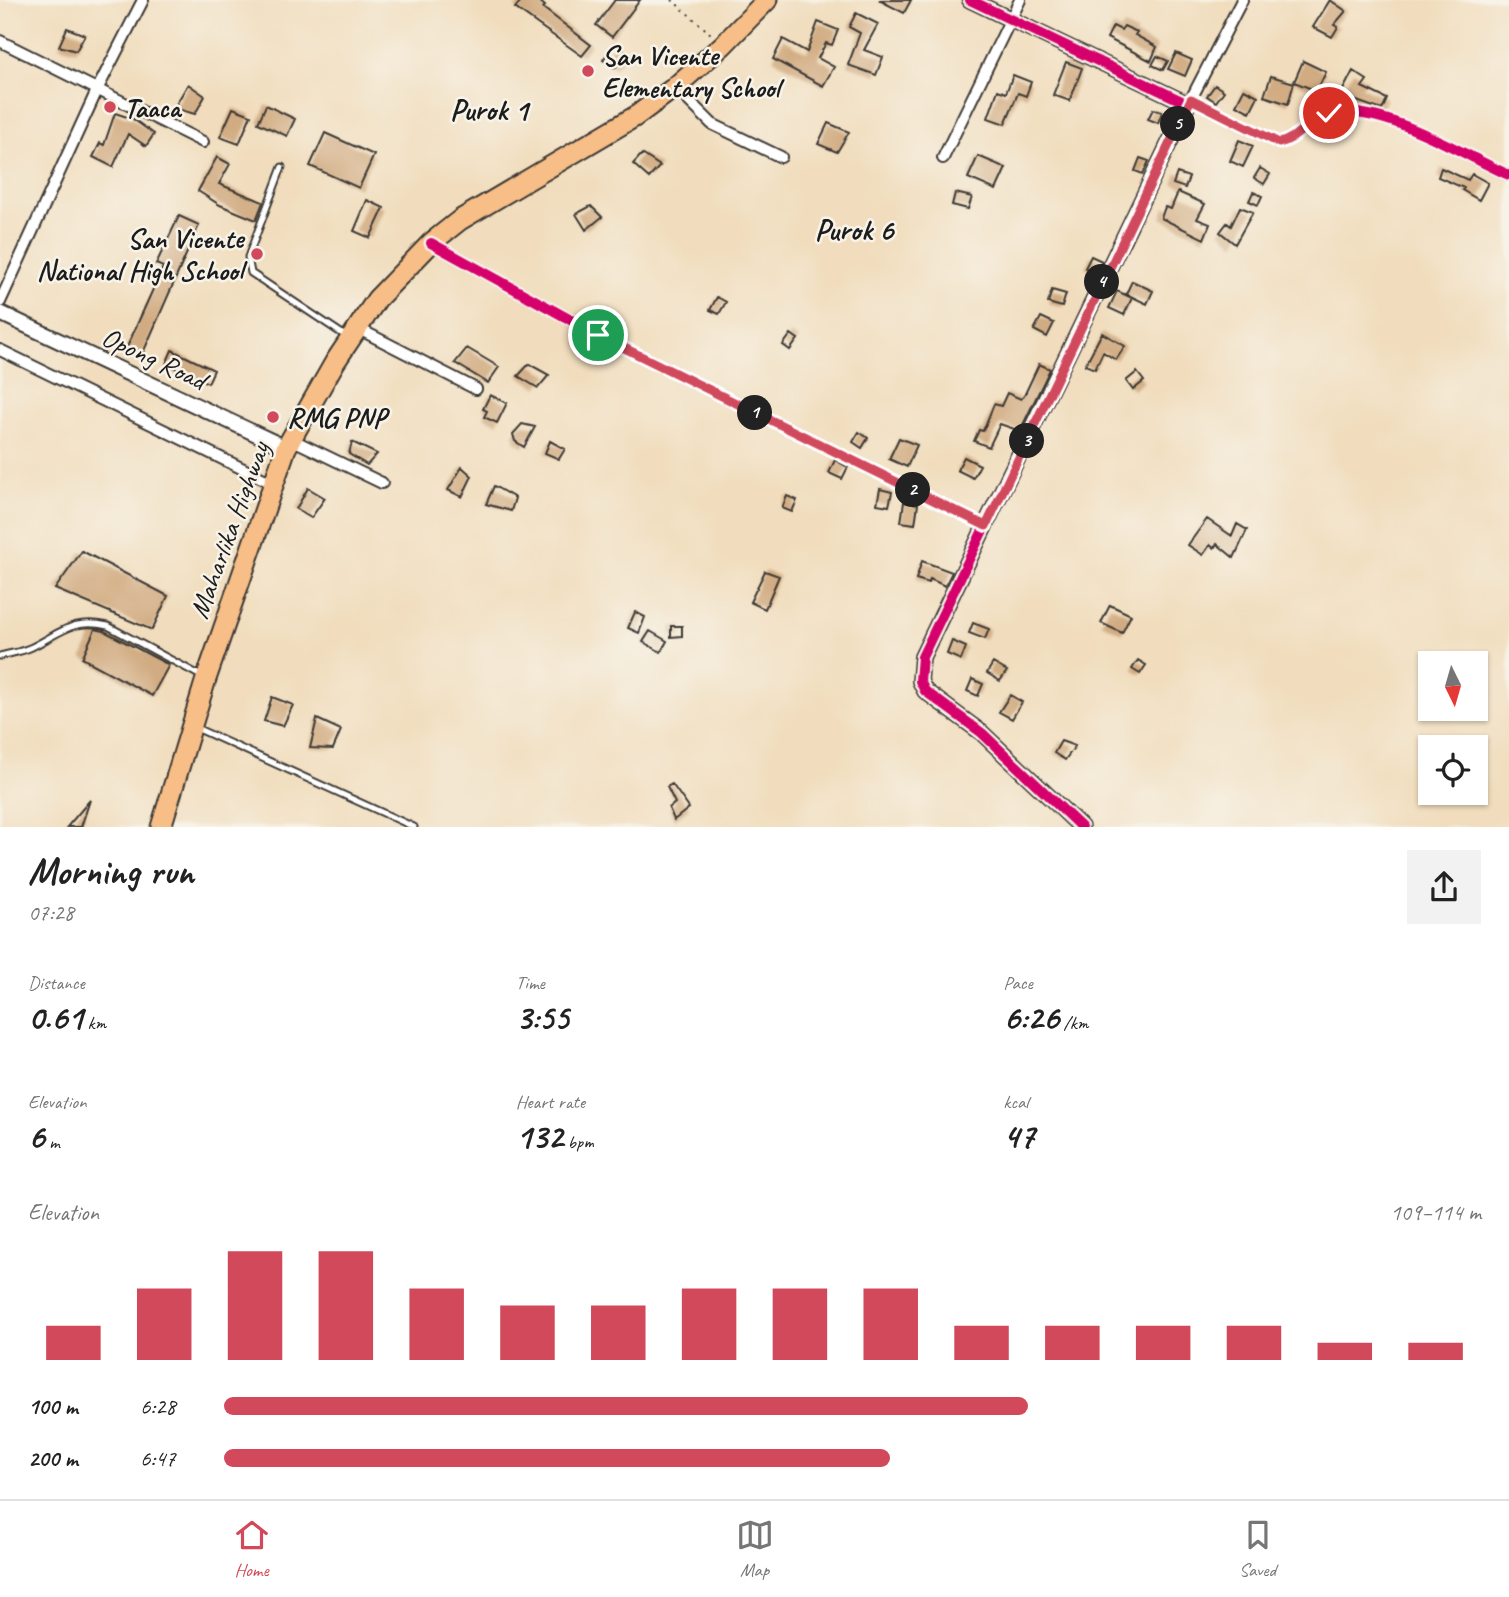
<!DOCTYPE html>
<html lang="en">
<head>
<meta charset="utf-8">
<style>
  body { margin:0; font-family:Caveat,sans-serif; background:#f2f2f2; color:#222; height:100vh; display:flex; flex-direction:column; font-size:26px; white-space:nowrap }
  * { box-sizing:border-box; margin:0 }
  p { font-size:23px; color:#767676 }
  .icon { flex:none; width:38px; height:38px; fill:none; stroke:currentColor; stroke-width:2; stroke-linecap:round; stroke-linejoin:round }
  .map { position:relative; height:827px; overflow:hidden }
  .panel { display:flex; flex-direction:column; background:#fff; flex:1 }
  .panel>* { flex:none }
  .needle { width:46px; rotate:175deg }
  .tools { position:absolute; left:1418px; top:651px; display:grid; gap:14px }
  .tools a { display:grid; place-items:center; width:70px; height:70px; border-radius:0px; background:#fff; box-shadow:0 2px 5px #0004; font-size:35px }
  .pin { position:absolute; display:grid; place-items:center; width:60px; height:60px; color:#fff; margin:-30px; border:4px solid #fff; border-radius:50%; box-shadow:0 2px 7px #0007 }
  .km { position:absolute; width:35px; height:35px; margin:-18px; border-radius:50%; background:#222; color:#fff; font-size:19px; line-height:35px; text-align:center }
  .round { display:grid; place-items:center; flex:none; width:74px; height:74px; border-radius:0px; background:#f2f2f2 }
  .head { display:flex; align-items:center; justify-content:space-between; height:119px; padding:0 28px }
  h1 { font-size:38px; font-weight:700; line-height:52px }
  .figures { display:grid; grid-template-columns:repeat(3,1fr); gap:10px; height:119px; padding:7px 28px }
  .figures div { display:grid; align-content:center }
  .figures b { font-size:35px; font-weight:700 }
  .figures small { font-size:19px; font-weight:400 }
  .figures p { font-size:19px }
  .chart { height:196px; padding:14px 28px }
  .chart p { display:flex; justify-content:space-between }
  .chart svg { width:100%; height:126px; margin-top:7px; stroke:#d1495b; stroke-width:6 }
  ul { padding:0 28px; list-style:none; font-size:23px }
  li { display:grid; grid-template-columns:112px 84px 1fr; align-items:center; height:52px }
  li i { height:18px; border-radius:9px; background:#d1495b }
  .menu { display:flex; justify-content:space-around; align-items:center; height:98px; border-top:2px solid #e0e0e0; background:#fff; font-size:19px; color:#767676 }
  .menu a { display:grid; justify-items:center; gap:4px }
  .menu .current { color:#d1495b }
  .map>svg:first-child { display:block }
  .building { fill:#d1ab81 }
  .lines { fill:none; stroke-linecap:round; stroke-linejoin:round }
  .service-casing { stroke:#3c3934; stroke-width:9 }
  .minor-casing { stroke:#3c3934; stroke-width:14 }
  .tertiary-casing { stroke:#3c3934; stroke-width:18 }
  .trunk-casing { stroke:#3c3934; stroke-width:23 }
  .path { stroke:#3c3934; stroke-width:2; stroke-dasharray:2 5; stroke-linecap:butt }
  .service { stroke:#fff; stroke-width:5 }
  .minor { stroke:#fff; stroke-width:10 }
  .tertiary { stroke:#fff; stroke-width:14 }
  .trunk { stroke:#f7be87; stroke-width:19 }
  .cycleway-casing { stroke:#f7f3e8; stroke-width:15 }
  .cycleway { stroke:#d6006c; stroke-width:10 }
  .route-casing { stroke:#fff; stroke-width:14 }
  .route { stroke:#d1495b; stroke-width:9 }
  .poi-dot { fill:#d1495b; stroke:#f7f3e8; stroke-width:2.5 }
  .labels { text-anchor:middle; dominant-baseline:central; stroke-width:5; stroke-linejoin:round; paint-order:stroke }
  .poi-label { font-size:28px; font-weight:bold; fill:#1c1c1c; stroke:#f7f3e8; text-anchor:start }
  .street-label { font-size:28px; fill:#1c1c1c; stroke:#f7f3e8 }
  .neighbourhood-label { font-size:30px; font-weight:bold; fill:#1c1c1c; stroke:#f7f3e8 }
</style>
</head>
<body>
<div class="map">
<svg width="1509" height="827" viewBox="0 0 1509 827">
  <rect width="100%" height="100%" fill="#f7f3e8"/>
  <filter id="ink" filterUnits="userSpaceOnUse"><feTurbulence type="fractalNoise" baseFrequency=".0143" numOctaves="2"/><feDisplacementMap in="SourceGraphic" scale="14" xChannelSelector="R" yChannelSelector="G"/><feConvolveMatrix kernelMatrix="1 2 1 2 8 2 1 2 1" color-interpolation-filters="sRGB"/></filter>
  <filter id="wash" filterUnits="userSpaceOnUse"><feTurbulence type="fractalNoise" baseFrequency=".00686" numOctaves="4" result="noise"/><feDisplacementMap in="SourceGraphic" scale="28" xChannelSelector="R" yChannelSelector="G"/><feGaussianBlur stdDeviation="1.57" result="paint"/><feColorMatrix in="noise" values="0 0 0 0 0 0 0 0 0 0 0 0 0 0 0 0 0 1.4 0 .05"/><feComposite in="paint" operator="in"/></filter>
  <g filter="url(#wash)">
    <rect width="100%" height="100%" fill="#f1ddbd"/>
    <g id="blocks">
      <path class="building" d="M522 0H538L545 6 543 8 591 45 582 56 515 8Z
        M615 0H640L612 37 596 25Z
        M879 0H911L904 13Z
        M1330 0 1346 11 1334 25 1338 27 1332 37 1313 27Z
        M856 13 878 24 864 50 883 57 876 75 848 65 860 33 849 27Z
        M818 22 838 30 832 45 826 43 818 58 834 67 823 86 773 59 783 39 807 52Z
        M1113 26 1121 30 1124 26 1137 32 1135 35 1157 47 1151 61 1107 38Z
        M67 28 85 35 76 51 59 46Z
        M614 44 627 53 615 68 603 60Z
        M1176 53 1192 60 1185 76 1168 69Z
        M1157 56 1168 61 1163 70 1152 65Z
        M1303 61 1326 72 1317 91 1294 82Z
        M1066 62 1082 68 1070 101 1053 95Z
        M1353 71 1367 80 1362 87 1387 99 1382 110 1354 100 1352 105 1336 103Z
        M1013 75 1031 82 1026 96 1018 93 1005 124 988 118 998 90 1006 93Z
        M1271 76 1294 83 1288 104 1264 96Z
        M188 84 205 96 195 114 174 108Z
        M1215 85 1224 91 1216 102 1207 96Z
        M1244 89 1258 96 1250 112 1236 105Z
        M266 105 295 119 287 136 258 123Z
        M233 108 251 115 239 144 220 137Z
        M1153 109 1162 112 1158 123 1148 119Z
        M115 113 133 119 154 134 146 146 128 134 113 167 93 157 100 143 104 145Z
        M828 123 849 132 837 152 818 144Z
        M325 133 374 155 359 188 310 166Z
        M1239 140 1253 146 1243 167 1230 161Z
        M642 154 660 166 649 178 633 164Z
        M978 156 1006 168 996 190 968 178Z
        M217 157 230 164 219 184 263 202 256 220 220 205 198 191Z
        M1140 158 1149 161 1143 174 1135 171Z
        M1260 168 1270 174 1264 184 1254 178Z
        M1441 168 1468 180 1472 174 1488 183 1479 200 1462 190 1464 188 1438 177Z
        M1177 173 1189 177 1185 188 1173 184Z
        M1178 192 1205 204 1197 219 1210 224 1204 239 1161 218 1165 207 1171 209Z
        M1253 192 1262 196 1258 205 1249 201Z
        M955 193 972 197 968 209 952 205Z
        M367 200 384 208 370 238 354 231Z
        M591 206 602 217 586 230 576 214Z
        M1240 207 1253 212 1235 244 1220 232 1227 223 1231 226Z
        M179 216 199 225 143 353 127 347 163 267 156 264Z
        M1091 256 1102 261 1096 273 1085 268Z
        M1132 281 1153 291 1147 304 1126 294Z
        M1052 290 1066 294 1062 307 1048 303Z
        M1117 291 1132 298 1124 315 1109 308Z
        M717 297 726 302 719 314 710 310Z
        M1041 317 1054 323 1047 337 1034 330Z
        M1102 333 1125 346 1116 360 1103 352 1095 369 1085 365Z
        M791 334 798 339 790 350 783 345Z
        M467 348 499 367 488 383 455 363Z
        M172 350 214 370 208 383 166 364Z
        M529 364 549 375 538 388 518 376Z
        M1039 364 1050 369 1020 431 1000 424 989 447 974 441 979 430 983 431 994 404 1001 406 1007 393 1021 399 1024 396Z
        M1137 372 1144 381 1133 390 1126 381Z
        M490 395 507 403 497 423 484 417 487 411 483 409Z
        M522 424 535 427 524 447 515 441 513 434Z
        M859 432 868 438 862 448 853 442Z
        M899 438 917 445 907 467 889 459Z
        M550 441 565 449 559 459 545 453Z
        M352 442 377 454 367 465 349 454Z
        M964 457 980 465 973 478 957 470Z
        M835 460 848 467 842 479 829 473Z
        M462 467 472 476 462 497 448 490Z
        M494 486 515 498 511 511 486 504Z
        M308 488 325 498 311 518 296 509Z
        M880 489 892 492 889 506 877 504Z
        M787 496 797 500 792 512 782 508Z
        M904 502 918 504 915 524 901 522Z
        M1207 519 1232 536 1237 524 1247 530 1234 558 1217 544 1214 548 1210 545 1203 555 1188 545Z
        M82 551 168 596 152 630 55 589Z
        M922 561 952 572 945 586 930 579 929 583 916 579Z
        M765 571 779 576 765 609 750 602Z
        M1110 605 1131 615 1122 633 1101 623Z
        M635 612 645 617 639 633 628 628Z
        M973 623 989 629 985 639 969 633Z
        M671 626H682V636L671 637Z
        M95 629 104 631 169 665 152 696 82 658Z
        M650 631 667 641 661 652 643 642Z
        M952 641 966 647 961 660 947 654Z
        M1138 660 1146 665 1140 674 1132 669Z
        M993 663 1007 671 1000 681 987 673Z
        M972 679 983 684 978 696 967 691Z
        M1010 695 1022 702 1012 719 999 712Z
        M272 697 293 705 283 726 264 721Z
        M317 719 341 730 333 749 310 748Z
        M1061 741 1075 746 1065 760 1054 753Z
        M672 784 689 808 674 820 669 808 675 803 667 787Z
        M90 800 81 827H67Z"/>
    </g>
  </g>
  <g filter="url(#ink)">
    <use href="#blocks" fill-opacity="0" stroke="#3c3934" stroke-width="2"/>
    <g class="lines">
      <defs>
        <path id="service" d="M282 167 248 257 251 273 347 337
          M0 656C11 653 22 652 32 647 62 632 73 618 108 626L203 677
          M194 727 414 827"/>
        <path id="minor" d="M0 41 203 142
          M675 87 712 124 781 157
          M1191 99 1279 143C1298 141 1308 116 1329 113 1385 105 1458 152 1509 175
          M1189 103 1242 0
          M943 158 1020 0
          M431 243 598 335 986 526
          M0 302 98 88 143 0
          M357 328 476 389
          M0 350 274 484
          M291 439 382 483"/>
        <path id="tertiary" d="M970 0 1188 104 922 657 920 681 925 691 982 733 1081 827
          M0 313 286 448"/>
        <path id="trunk" d="M161 827 206 679 286 448 335 362 377 299 431 243 460 220 636 116 675 87 723 45 767 0"/>
      </defs>
      <use href="#service" class="service-casing"/>
      <use href="#minor" class="minor-casing"/>
      <use href="#tertiary" class="tertiary-casing"/>
      <use href="#trunk" class="trunk-casing"/>
      <path class="path" d="M672 0 711 34"/>
      <use href="#service" class="service"/>
      <use href="#minor" class="minor"/>
      <use href="#tertiary" class="tertiary"/>
      <use href="#trunk" class="trunk"/>
      <defs>
        <path id="cycleway" d="M970 0 1188 104 922 657 920 681 925 691 982 733 1081 827
          M1191 99 1279 143C1298 141 1308 116 1329 113 1385 105 1458 152 1509 175
          M431 243 598 335 986 526"/>
      </defs>
      <use href="#cycleway" class="cycleway-casing"/>
      <use href="#cycleway" class="cycleway"/>
    </g>
  </g>
  <g class="lines" filter="url(#ink)">
    <defs>
      <path id="route" d="M598 335 986 526 1191 99 1279 143C1297 140 1308 119 1329 113"/>
    </defs>
    <use href="#route" class="route-casing"/>
    <use href="#route" class="route"/>
  </g>
  <g class="poi-dot">
    <circle cx="588" cy="71" r="7"/>
    <circle cx="110" cy="107" r="7"/>
    <circle cx="257" cy="254" r="7"/>
    <circle cx="273" cy="417" r="7"/>
  </g>
  <g class="labels">
    <g class="poi-label">
      <text x="602" y="55">San Vicente<tspan x="602" dy="32">Elementary School</tspan></text>
      <text x="124" y="107">Taaca</text>
      <text x="243" y="238" text-anchor="end">San Vicente<tspan x="243" dy="32">National High School</tspan></text>
      <text x="287" y="417">RMG PNP</text>
    </g>
    <g class="street-label">
      <text transform="translate(154 358) rotate(25)">Opong Road</text>
      <text transform="translate(229 530) rotate(-70)">Maharlika Highway</text>
    </g>
    <g class="neighbourhood-label">
      <text x="489" y="110">Purok 1</text>
      <text x="854" y="230">Purok 6</text>
    </g>
  </g>
</svg>
<div class="tools">
<a><svg class="needle" viewBox="-14 -14 28 28"><path d="M0-13l5 13h-10z" fill="#e53935"/><path d="M0 13l5-13h-10z" fill="#767676"/></svg></a>
<a><svg class="icon" aria-label="locate" viewBox="0 0 24 24"><circle cx="12" cy="12" r="6"/><path d="M12 2v4M12 18v4M2 12h4M18 12h4"/></svg></a>
</div>
<div class="pin" style="left:598px;top:335px;background:#1e9e55"><svg class="icon" aria-label="arrive" viewBox="0 0 24 24"><path d="M6 21V4h12l-3 4 3 4H6"/></svg></div>
<div class="pin" style="left:1329px;top:113px;background:#d93025"><svg class="icon" aria-label="check" viewBox="0 0 24 24"><path d="M5 12l5 5 9-10"/></svg></div>
<b class="km" style="left:755px;top:413px">1</b>
<b class="km" style="left:913px;top:490px">2</b>
<b class="km" style="left:1027px;top:441px">3</b>
<b class="km" style="left:1102px;top:282px">4</b>
<b class="km" style="left:1178px;top:124px">5</b>
</div>
<section class="panel">
<div class="head"><div><h1>Morning run</h1><p>07:28</p></div><a class="round"><svg class="icon" aria-label="share" viewBox="0 0 24 24"><path d="M12 15V3M7 8l5-5 5 5M5 13v7h14v-7"/></svg></a></div>
<div class="figures">
<div><p>Distance</p><b>0.61<small> km</small></b></div>
<div><p>Time</p><b>3:55</b></div>
<div><p>Pace</p><b>6:26<small> /km</small></b></div>
</div>
<div class="figures">
<div><p>Elevation</p><b>6<small> m</small></b></div>
<div><p>Heart rate</p><b>132<small> bpm</small></b></div>
<div><p>kcal</p><b>47</b></div>
</div>
<div class="chart"><p><span>Elevation</span>109–114 m</p>
<svg viewBox="0 0 160 44" preserveAspectRatio="none"><path d="M5 44V32M15 44V19M25 44V6M35 44V6M45 44V19M55 44V25M65 44V25M75 44V19M85 44V19M95 44V19M105 44V32M115 44V32M125 44V32M135 44V32M145 44V38M155 44V38"/></svg>
</div>
<ul>
<li><b>100 m</b>6:28<i style="width:64%"></i></li>
<li><b>200 m</b>6:47<i style="width:53%"></i></li>
</ul>
</section>
<nav class="menu">
<a class="current"><svg class="icon" aria-label="home" viewBox="0 0 24 24"><path d="M3 11l9-7 9 7M6 9v11h12V9"/></svg>Home</a>
<a><svg class="icon" aria-label="map" viewBox="0 0 24 24"><path d="M3 6l6-2 6 2 6-2v14l-6 2-6-2-6 2zM9 4v14M15 6v14"/></svg>Map</a>
<a><svg class="icon" aria-label="saved" viewBox="0 0 24 24"><path d="M7 4h10v16l-5-4-5 4z"/></svg>Saved</a>
</nav>
</body>
</html>
